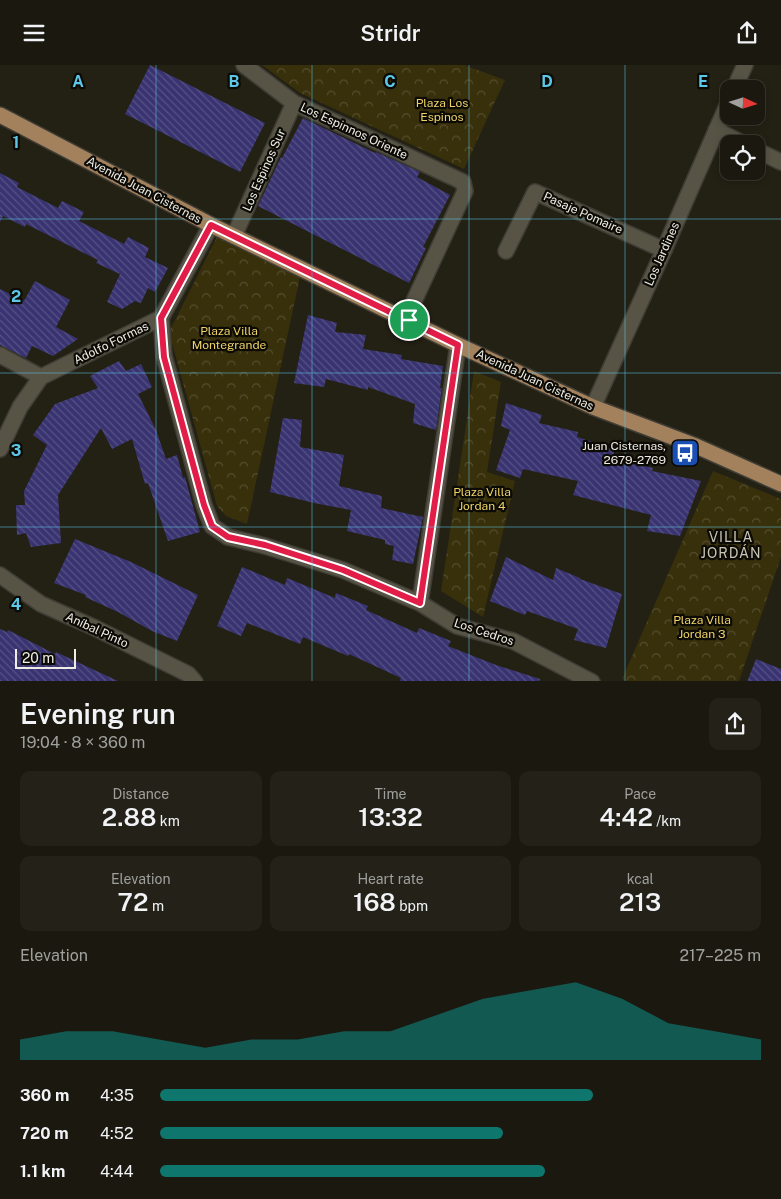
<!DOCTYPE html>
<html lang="en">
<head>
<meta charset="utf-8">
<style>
  body { margin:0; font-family:"Public Sans",sans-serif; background:#232118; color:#f1f3f6; height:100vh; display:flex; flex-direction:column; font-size:19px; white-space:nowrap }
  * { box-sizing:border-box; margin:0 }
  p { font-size:16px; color:#9fa09e }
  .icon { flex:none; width:28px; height:28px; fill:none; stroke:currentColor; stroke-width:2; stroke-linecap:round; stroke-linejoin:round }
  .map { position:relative; height:616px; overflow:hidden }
  .side { display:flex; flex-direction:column; background:#1a180f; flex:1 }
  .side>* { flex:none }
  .needle { width:32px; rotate:94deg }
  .fabs { position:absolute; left:720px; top:15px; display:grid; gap:10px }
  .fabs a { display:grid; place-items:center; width:45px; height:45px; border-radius:10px; background:#1a180f; box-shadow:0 2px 8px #0003,0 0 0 1px #38372f; font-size:25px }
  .scale { position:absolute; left:15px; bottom:12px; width:61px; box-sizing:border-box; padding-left:5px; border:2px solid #eeece4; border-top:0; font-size:14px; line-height:18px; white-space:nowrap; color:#eeece4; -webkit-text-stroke:4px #0b0a05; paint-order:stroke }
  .pin { position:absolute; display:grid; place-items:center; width:42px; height:42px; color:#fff; margin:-21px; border:2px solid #fff; border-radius:50%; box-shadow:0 1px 5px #0007 }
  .round { display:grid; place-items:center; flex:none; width:52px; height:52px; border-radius:10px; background:#232118 }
  .headline { display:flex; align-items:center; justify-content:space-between; height:85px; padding:0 20px }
  h1 { font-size:28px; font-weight:600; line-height:38px }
  .metrics { display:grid; grid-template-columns:repeat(3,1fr); gap:8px; height:85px; padding:5px 20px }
  .metrics div { display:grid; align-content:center; border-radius:10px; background:#232118; text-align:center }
  .metrics b { font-size:25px; font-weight:600 }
  .metrics small { font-size:14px; font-weight:400 }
  .metrics p { font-size:14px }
  .chart { height:140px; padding:10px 20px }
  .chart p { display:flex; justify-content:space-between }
  .chart svg { width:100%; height:90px; margin-top:5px; fill:#0f766e; opacity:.7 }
  ul { padding:0 20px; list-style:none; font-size:16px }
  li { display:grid; grid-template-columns:80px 60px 1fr; align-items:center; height:38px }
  li i { height:12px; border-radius:6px; background:#0f766e }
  header { display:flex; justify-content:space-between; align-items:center; height:65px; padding:0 20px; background:#1a180f; font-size:22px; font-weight:600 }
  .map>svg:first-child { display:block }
  .park { fill:url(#park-crowns) }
  .building { fill:url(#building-back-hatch) }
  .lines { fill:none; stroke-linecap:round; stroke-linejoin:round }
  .street-casing { stroke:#3e3c34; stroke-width:18 }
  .secondary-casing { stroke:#3e3c34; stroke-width:18 }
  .primary-casing { stroke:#3e3c34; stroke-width:18 }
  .street { stroke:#575446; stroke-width:15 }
  .secondary { stroke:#575446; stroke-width:15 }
  .primary { stroke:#a3815d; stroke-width:15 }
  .route-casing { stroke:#fff; stroke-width:10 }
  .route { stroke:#e11d48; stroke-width:6 }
  .grid { fill:none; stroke:#5dc7e8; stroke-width:1; stroke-opacity:0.55 }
  .labels { text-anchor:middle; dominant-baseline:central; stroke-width:4.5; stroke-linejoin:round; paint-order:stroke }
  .park-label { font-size:12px; fill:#eed266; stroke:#0b0a05 }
  .street-label { font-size:12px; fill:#eeece4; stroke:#0b0a05 }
  .poi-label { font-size:12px; fill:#eeece4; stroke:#0b0a05; text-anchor:end }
  .neighbourhood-label { font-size:14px; letter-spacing:1px; fill:#c9c5b4; stroke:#0b0a05 }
  .grid-label { font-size:16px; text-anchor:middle; font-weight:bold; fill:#5dc7e8; stroke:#0b0a05; stroke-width:4.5; stroke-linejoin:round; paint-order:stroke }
</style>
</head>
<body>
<header><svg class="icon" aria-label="menu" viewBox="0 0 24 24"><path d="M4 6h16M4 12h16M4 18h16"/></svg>Stridr<svg class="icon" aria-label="share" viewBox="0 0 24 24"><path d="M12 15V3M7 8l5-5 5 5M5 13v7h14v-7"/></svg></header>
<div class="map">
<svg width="781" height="617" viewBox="0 0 781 617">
  <defs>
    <pattern id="park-crowns" width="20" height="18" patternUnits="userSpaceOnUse" patternTransform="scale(1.25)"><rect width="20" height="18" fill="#382f0b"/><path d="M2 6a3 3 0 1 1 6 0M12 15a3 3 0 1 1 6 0" fill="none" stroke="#554d2e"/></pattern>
    <pattern id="building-back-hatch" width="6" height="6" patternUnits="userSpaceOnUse" patternTransform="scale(1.25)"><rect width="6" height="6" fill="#393471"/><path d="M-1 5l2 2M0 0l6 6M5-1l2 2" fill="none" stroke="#565285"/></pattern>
  </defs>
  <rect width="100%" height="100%" fill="#232014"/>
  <path class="park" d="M262 0H464L505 15 464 104 300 28Z
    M217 172H221L300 212 247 459 226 451 217 441 169 267Z
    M474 306 501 317 487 407 515 416 483 552 441 526Z
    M713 406 781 434V492L739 616H627L622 614Z"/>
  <path class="building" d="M150 0 265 58 240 107 125 49Z
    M303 53 375 88 376 87 420 107 417 112 450 130 423 182 426 183 409 218 258 141 281 92 282 93Z
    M0 108 19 118 17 122 58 143 62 136 84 147 79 156 124 179 128 172 149 183 145 192 168 203 155 227 148 223 141 238 135 236 122 244 107 237 120 209 96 198 98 195 26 159 25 162 3 151 0 157Z
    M35 216 70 235 56 262 78 274 53 291 32 281 26 293 0 280V224L24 236Z
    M308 250 337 258 335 267 366 270 363 284 402 290 401 294 443 301 440 323H442L436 365 413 358 415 339 368 322V325L326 314 324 322 294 318Z
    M119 296 126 306 141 299 152 322 138 329 156 365 166 394 177 390 183 413 185 412 200 467 168 476 148 418 145 419 132 374 112 384 101 363 58 430 61 478 31 482 26 468 17 470 16 440H25L24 426 47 380 33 370 55 339 98 323 90 311Z
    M506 338 542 350 539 358 578 367 577 372 615 384 612 394 653 403 652 406 701 416 680 471 647 466 651 450 573 430 578 416 523 404 520 413 496 405 510 365 501 361Z
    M283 353 302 355 300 382 344 390 339 421 382 431 381 443 423 452 413 499 392 495 394 481 385 479V475L347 466 351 445 314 438 270 427Z
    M75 474 131 497 198 530 177 576 152 566 118 547 85 532 86 530 54 518Z
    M506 492 553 515 556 503 580 513V514L622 529 606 583 574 575 578 564 527 546 525 550 490 536Z
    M242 502 285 520 287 513 335 533 336 528 368 541 366 545 417 568 419 563 451 576 448 581 496 600 540 614 539 617H399L401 613 349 589 348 591 303 572 300 579 247 558 241 571 217 561Z
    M0 564 7 567 8 565 55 589 56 587 120 617H0Z
    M756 594 781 604V617H747Z"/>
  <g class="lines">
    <defs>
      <path id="street" d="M244 0 294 38 463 117 465 126 414 236 409 255
        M716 65 744 79
        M756 85 781 97
        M234 171 294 38
        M506 186 535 127 664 185
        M161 253 164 291 204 440 212 461 228 472 265 481 343 505 420 538 457 561 513 576 592 617
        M0 290 41 312
        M0 384 20 342 41 312 161 253 211 160
        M0 510 41 539 93 562 188 609 195 617
        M420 538 458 280"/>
      <path id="secondary" d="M734 24 745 0
        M593 342 664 185 729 36"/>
      <path id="primary" d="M0 50 211 160 458 280 593 342 696 381 781 419"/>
    </defs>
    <use href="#street" class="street-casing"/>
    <use href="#secondary" class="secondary-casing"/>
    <use href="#primary" class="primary-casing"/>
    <use href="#street" class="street"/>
    <use href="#secondary" class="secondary"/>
    <use href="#primary" class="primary"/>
  </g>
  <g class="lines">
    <defs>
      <path id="route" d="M211 160 458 280 420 538 343 505 265 480 228 472 212 461 204 440 164 292 161 253Z"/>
    </defs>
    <use href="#route" class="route-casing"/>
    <use href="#route" class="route"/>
  </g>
  <path class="grid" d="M156 0V617M312 0V617M469 0V617M625 0V617M0 154H781M0 308H781M0 462H781"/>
  <defs>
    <symbol id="bus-square" viewBox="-11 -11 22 22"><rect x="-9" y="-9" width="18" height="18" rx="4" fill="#1a4fb4" stroke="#0b0a05"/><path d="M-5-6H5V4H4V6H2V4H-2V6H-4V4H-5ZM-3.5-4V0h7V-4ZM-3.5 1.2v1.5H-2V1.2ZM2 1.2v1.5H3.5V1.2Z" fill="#fff"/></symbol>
  </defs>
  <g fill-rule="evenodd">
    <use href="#bus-square" x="669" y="372" width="32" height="32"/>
  </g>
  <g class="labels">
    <g class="park-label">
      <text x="442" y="38">Plaza Los<tspan x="442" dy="14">Espinos</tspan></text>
      <text x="229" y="266">Plaza Villa<tspan x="229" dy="14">Montegrande</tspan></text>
      <text x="482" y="427">Plaza Villa<tspan x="482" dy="14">Jordan 4</tspan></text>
      <text x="702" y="555">Plaza Villa<tspan x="702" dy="14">Jordan 3</tspan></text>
    </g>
    <g class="street-label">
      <text transform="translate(354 66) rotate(25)">Los Espinnos Oriente</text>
      <text transform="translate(264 105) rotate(-66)">Los Espinos Sur</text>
      <text transform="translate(144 125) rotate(28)">Avenida Juan Cisternas</text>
      <text transform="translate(583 148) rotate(24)">Pasaje Pomaire</text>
      <text transform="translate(662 189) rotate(-66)">Los Jardines</text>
      <text transform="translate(111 278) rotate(-26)">Adolfo Formas</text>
      <text transform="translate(535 315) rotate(25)">Avenida Juan Cisternas</text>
      <text transform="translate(97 565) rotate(25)">Aníbal Pinto</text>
      <text transform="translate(484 567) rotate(18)">Los Cedros</text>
    </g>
    <g class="poi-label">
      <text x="666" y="381">Juan Cisternas,<tspan x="666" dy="14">2679-2769</tspan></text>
    </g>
    <g class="neighbourhood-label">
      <text x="731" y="472">VILLA<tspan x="731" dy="16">JORDÁN</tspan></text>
    </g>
  </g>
  <g class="grid-label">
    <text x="78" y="22">A</text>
    <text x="234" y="22">B</text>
    <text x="390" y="22">C</text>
    <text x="547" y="22">D</text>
    <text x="703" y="22">E</text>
    <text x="16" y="83">1</text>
    <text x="16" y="237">2</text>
    <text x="16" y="391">3</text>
    <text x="16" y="545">4</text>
  </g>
</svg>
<div class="fabs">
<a><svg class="needle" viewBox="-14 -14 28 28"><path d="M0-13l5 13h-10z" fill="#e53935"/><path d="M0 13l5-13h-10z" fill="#9fa09e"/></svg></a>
<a><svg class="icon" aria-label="locate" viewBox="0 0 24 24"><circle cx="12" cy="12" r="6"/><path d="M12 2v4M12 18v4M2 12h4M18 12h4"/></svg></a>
</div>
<div class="scale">20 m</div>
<div class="pin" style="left:409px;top:255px;background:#1e9e55"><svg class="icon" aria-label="arrive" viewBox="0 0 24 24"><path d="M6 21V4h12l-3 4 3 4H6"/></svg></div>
</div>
<section class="side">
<div class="headline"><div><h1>Evening run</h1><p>19:04 · 8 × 360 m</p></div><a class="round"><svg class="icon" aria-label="share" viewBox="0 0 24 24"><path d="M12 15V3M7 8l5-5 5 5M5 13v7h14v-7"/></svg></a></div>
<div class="metrics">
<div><p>Distance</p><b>2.88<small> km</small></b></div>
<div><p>Time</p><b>13:32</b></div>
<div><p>Pace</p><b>4:42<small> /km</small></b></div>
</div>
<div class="metrics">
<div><p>Elevation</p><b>72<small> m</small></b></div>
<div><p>Heart rate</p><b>168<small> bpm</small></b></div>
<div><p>kcal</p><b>213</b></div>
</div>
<div class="chart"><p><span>Elevation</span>217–225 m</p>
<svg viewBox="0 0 160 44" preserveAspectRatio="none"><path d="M0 44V34L10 30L20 30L30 34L40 38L50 34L60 34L70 30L80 30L90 22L100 14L110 10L120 6L130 14L140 26L150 30L160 34V44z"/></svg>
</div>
<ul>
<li><b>360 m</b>4:35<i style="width:72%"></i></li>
<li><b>720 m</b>4:52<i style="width:57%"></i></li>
<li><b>1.1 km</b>4:44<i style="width:64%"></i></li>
</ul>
</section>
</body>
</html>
